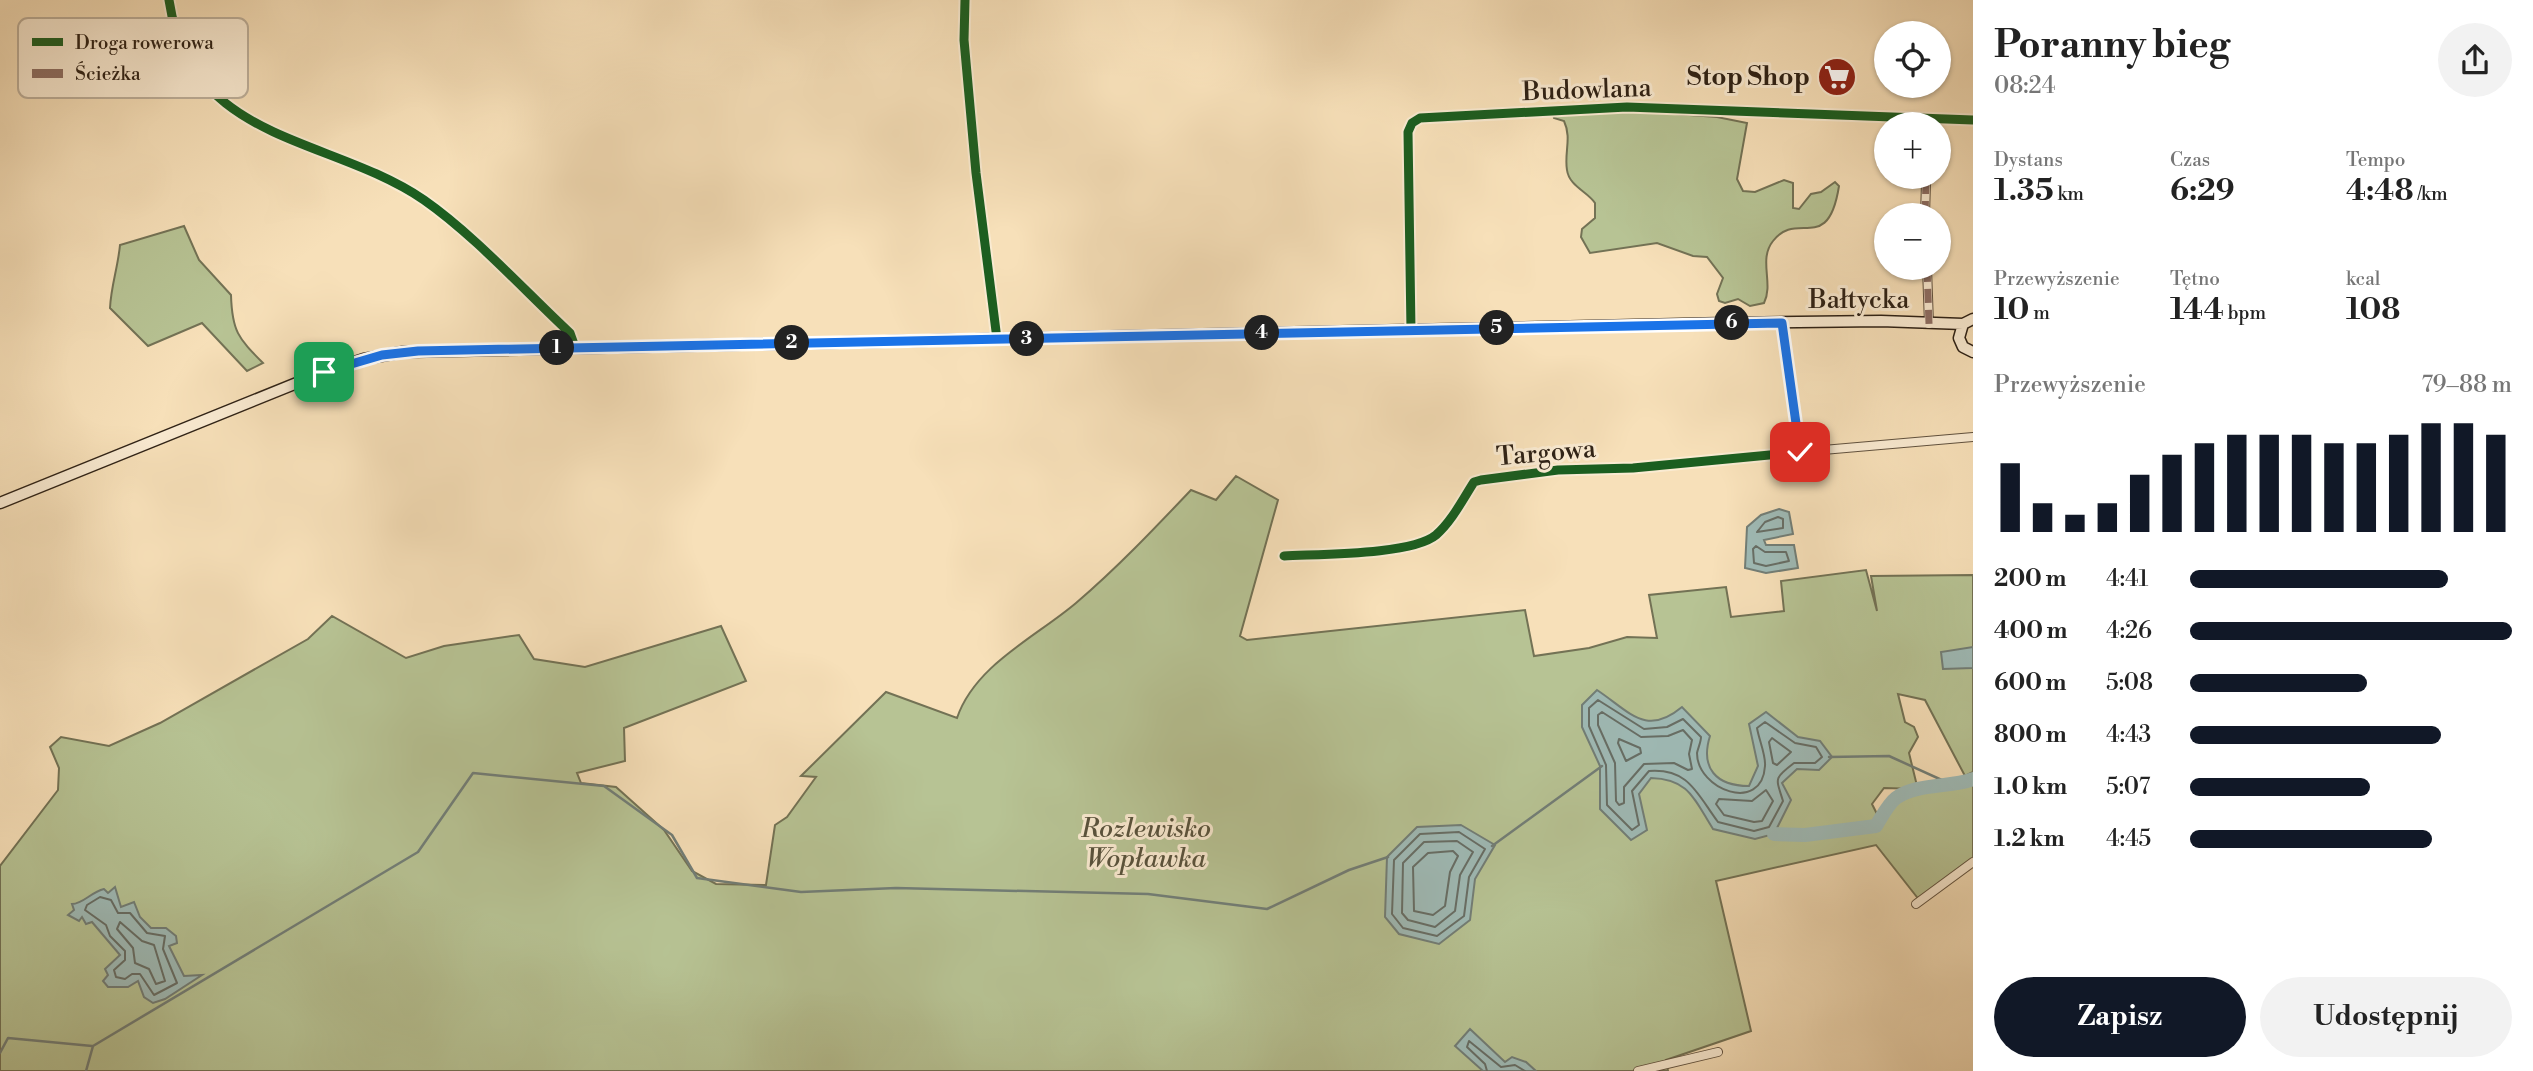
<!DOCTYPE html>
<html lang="pl">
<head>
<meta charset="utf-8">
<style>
  body { margin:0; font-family:"Libre Bodoni",serif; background:#f2f2f2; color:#222; height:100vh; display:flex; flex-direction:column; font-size:26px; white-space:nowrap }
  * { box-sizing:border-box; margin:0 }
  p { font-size:23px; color:#767676 }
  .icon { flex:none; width:38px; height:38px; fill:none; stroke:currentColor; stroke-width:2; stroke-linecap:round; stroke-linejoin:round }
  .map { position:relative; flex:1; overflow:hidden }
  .drawer { display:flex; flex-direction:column; background:#fff; width:560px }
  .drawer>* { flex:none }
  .tools { position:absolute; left:1874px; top:21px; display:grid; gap:14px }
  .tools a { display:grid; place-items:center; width:77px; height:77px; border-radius:50%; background:#fff; box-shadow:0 2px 5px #0004; font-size:35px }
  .pin { position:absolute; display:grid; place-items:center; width:60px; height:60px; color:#fff; margin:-30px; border-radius:14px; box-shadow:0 4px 10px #0006 }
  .km { position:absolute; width:35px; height:35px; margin:-18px; border-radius:50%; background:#222; color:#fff; font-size:19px; line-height:35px; text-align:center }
  .round { display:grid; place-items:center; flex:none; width:74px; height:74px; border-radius:37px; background:#f2f2f2 }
  .overview { display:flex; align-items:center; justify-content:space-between; height:119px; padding:0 21px }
  h1 { font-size:38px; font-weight:800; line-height:52px }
  .stats { display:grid; grid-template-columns:repeat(3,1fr); gap:10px; height:119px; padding:7px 21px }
  .stats div { display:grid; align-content:center }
  .stats b { font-size:30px; font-weight:800 }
  .stats small { font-size:19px; font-weight:400 }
  .stats p { font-size:19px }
  .chart { height:196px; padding:14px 21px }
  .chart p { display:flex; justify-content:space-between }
  .chart svg { width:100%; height:126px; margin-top:7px; stroke:#111827; stroke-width:6 }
  .button { display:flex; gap:14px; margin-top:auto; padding:14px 21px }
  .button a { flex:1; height:80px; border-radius:42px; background:#111827; color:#fff; font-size:28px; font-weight:800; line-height:80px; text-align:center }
  .button a+a { background:#f2f2f2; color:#222 }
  ul { padding:0 21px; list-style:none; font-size:23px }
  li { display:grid; grid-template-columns:112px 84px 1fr; align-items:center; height:52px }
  li i { height:18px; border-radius:9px; background:#111827 }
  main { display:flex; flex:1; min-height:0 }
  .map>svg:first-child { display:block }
  .green { fill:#b7c394; stroke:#737255; stroke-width:2; fill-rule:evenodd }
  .water { fill:#9fbbb7; stroke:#727e77; stroke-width:2 }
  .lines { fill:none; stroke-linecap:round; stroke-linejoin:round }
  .shore { stroke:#676e66; stroke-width:2 }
  .stream { stroke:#727e77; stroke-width:2.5 }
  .river { stroke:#9fbbb7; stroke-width:14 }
  .minor-casing { stroke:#61523f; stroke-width:10 }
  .secondary-casing { stroke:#2f2216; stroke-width:13 }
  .minor { stroke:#faebd2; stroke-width:8 }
  .secondary { stroke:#faebd2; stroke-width:10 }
  .quiet { stroke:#8d6e63; stroke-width:7; stroke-dasharray:14 7; stroke-linecap:butt }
  .cycleway-casing { stroke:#faebd2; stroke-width:13 }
  .cycleway { stroke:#1b5e20; stroke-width:9 }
  .route-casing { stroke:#fff; stroke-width:14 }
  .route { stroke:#1a73e8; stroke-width:9 }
  .labels { text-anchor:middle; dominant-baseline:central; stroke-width:6; stroke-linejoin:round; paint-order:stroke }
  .poi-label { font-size:26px; font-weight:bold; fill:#2f2216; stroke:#faebd2; text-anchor:end }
  .street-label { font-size:26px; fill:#2f2216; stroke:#faebd2 }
  .park-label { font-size:26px; font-style:italic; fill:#58523c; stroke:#faebd2 }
  .key { fill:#faebd2; stroke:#bdaf9a; stroke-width:2 }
  .key-label { font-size:19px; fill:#2f2216 }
</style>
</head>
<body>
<main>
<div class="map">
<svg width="1973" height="1071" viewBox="0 0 1973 1071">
  <rect width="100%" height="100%" fill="#f7e0b9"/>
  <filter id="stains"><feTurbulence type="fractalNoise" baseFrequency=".00286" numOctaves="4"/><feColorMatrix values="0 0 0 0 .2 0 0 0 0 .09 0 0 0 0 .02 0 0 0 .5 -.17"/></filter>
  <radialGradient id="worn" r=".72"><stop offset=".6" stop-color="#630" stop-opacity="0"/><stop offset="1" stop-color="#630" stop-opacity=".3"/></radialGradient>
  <path class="green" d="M1620 110 1717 117 1747 123 1737 179 1743 191 1755 192 1784 180 1793 183V208L1799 209 1811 194 1821 192 1835 182 1839 186C1828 256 1797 209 1773 241 1758 260 1774 283 1764 303L1750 306 1738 299 1725 303 1719 301 1717 294 1723 278 1707 257 1693 256 1657 243 1590 253 1581 237 1582 229 1595 218V203C1588 192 1569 186 1567 170 1564 153 1572 138 1564 121L1554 118 1553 112Z
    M184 226 199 260 231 295C232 331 238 338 263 363L247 371 202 323 148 346 110 308C111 286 118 267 120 245Z
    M1236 476 1278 500 1240 636 1247 640 1525 610 1534 656 1589 648 1627 637 1657 638 1649 595 1726 587 1731 617 1784 611 1781 581 1866 570 1877 611 1871 576 1973 575V772L1965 776 1925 700 1898 694 1905 722 1914 727 1918 737 1909 753 1918 790 1955 786 1973 779V863L1920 901 1876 845 1716 881 1751 1031 1666 1060 1668 1071H0V866L58 790 59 768 50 747 61 737 109 746 160 723 308 639 332 616 406 658 444 646 519 635 534 659 585 667 721 626 746 681 624 728 625 761 577 773 581 783 616 787 664 830 692 871 716 884 766 885 775 825 787 817 816 777 801 776 886 692 957 718C975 665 1036 637 1076 603 1117 568 1154 529 1191 490L1216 500ZM1884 788 1917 789 1918 790 1896 798 1880 820 1872 804Z"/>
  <path class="water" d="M1779 509 1789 512 1793 534 1764 540 1766 545H1794L1798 568 1766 573 1745 568 1747 527 1761 515Z
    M1973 647V668L1943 669 1941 652Z
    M1597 690C1630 712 1646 737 1682 707L1710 736C1700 768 1716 786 1749 786L1758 766 1749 724 1766 712 1798 737 1820 741 1832 757 1819 770 1797 769 1782 783 1791 800 1774 834 1755 839 1713 829C1694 799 1689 779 1651 778L1639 794 1647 830 1631 840 1600 809V766L1582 727V705Z
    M1461 825 1495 845 1475 879 1470 920 1439 944 1399 934 1385 917 1387 857 1417 827Z
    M115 887 121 907 134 902 140 917 151 928H166L176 936 177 943 169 946 184 976 202 975 165 999 153 1003 144 997 138 981 128 987H108L103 981 108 975 105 969 120 955 92 922 86 924 82 917 79 921 68 915 74 910 72 904C83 904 91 892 104 889L108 893Z
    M1470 1029 1505 1062 1512 1057 1526 1062 1536 1071H1483L1455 1046Z"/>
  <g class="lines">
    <path class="shore" d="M1778 517 1783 519V528L1757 532 1765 522Z
      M1756 546 1765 552H1786L1789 561 1766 566 1754 563 1753 549Z
      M1598 700 1644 729 1667 727 1683 719 1701 737C1701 742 1698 748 1697 753 1697 790 1762 814 1765 766 1766 755 1759 740 1757 728L1765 722 1795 743 1816 747 1822 757 1815 763H1794C1773 779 1776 778 1783 801L1769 827 1754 831 1718 822C1697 794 1689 768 1649 771L1632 791 1639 825 1632 830 1607 805 1606 765 1589 726V708Z
      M1602 712 1641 737 1668 736 1683 730 1692 740 1689 754 1692 769 1688 770 1674 763 1644 764 1624 787V803L1619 805 1616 801 1615 763 1598 725V715Z
      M1772 738 1791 752 1777 765 1773 763 1769 742Z
      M1619 739 1640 748 1641 753 1626 761 1618 743Z
      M1766 790 1773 801 1762 821 1754 822 1724 815 1716 804 1719 799 1752 801Z
      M1459 832 1485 849 1469 877 1464 916 1437 936 1403 928 1392 914 1394 860 1420 834Z
      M1457 841 1473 852 1460 875 1455 911 1435 927 1408 920 1402 913 1403 863 1424 842Z
      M1453 851 1458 856 1450 872 1445 906 1433 915 1414 911 1413 867 1428 853Z
      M100 897 111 900 118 913H130L147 933 165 936 163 949 177 983 154 995 140 974H132L125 979 116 977 114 970 125 960V951L110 936 106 925 85 910 87 905Z
      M120 922 142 941 154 945 165 981 156 984 149 969 135 963 133 948 117 929Z
      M1487 1071 1485 1064 1467 1047 1469 1041 1501 1067 1515 1065 1525 1071"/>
    <path class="stream" d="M1829 757 1889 756 1955 786
      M1492 846 1602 766
      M0 1053 8 1038 92 1046
      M86 1071 93 1046 418 852 473 773 604 786 672 835 697 878 801 892 896 888 1148 894 1267 909 1349 870 1388 857"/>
    <path class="river" d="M1774 834 1805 835 1876 826C1881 818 1888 804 1896 798 1916 783 1950 788 1973 779"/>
    <defs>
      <path id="minor" d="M169 0C190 144 329 135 424 200 473 234 526 292 570 333L575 347
        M965 0 964 40 976 173 997 339
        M1925 215 1926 183
        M1927 268 1929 324
        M1782 323 1800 452 1973 437
        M1411 330 1408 132 1412 123 1420 118 1627 107 1973 120
        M1284 556C1318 554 1412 555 1436 535 1452 521 1463 499 1474 482L1481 480 1558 470 1633 468 1800 452
        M1916 904 1973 862
        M1638 1071 1718 1052"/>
      <path id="secondary" d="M1973 319 1963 324 1959 338 1963 347 1973 352
        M0 503 324 372 364 359 403 352 1728 323 1881 321 1963 324"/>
    </defs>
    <use href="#minor" class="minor-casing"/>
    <use href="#secondary" class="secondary-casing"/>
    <use href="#minor" class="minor"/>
    <use href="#secondary" class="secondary"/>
    <path class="quiet" d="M1925 215 1926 183
      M1927 268 1929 324"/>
    <defs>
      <path id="cycleway" d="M169 0C190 144 329 135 424 200 473 234 526 292 570 333L575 347
        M965 0 964 40 976 173 997 339
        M1411 330 1408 132 1412 123 1420 118 1627 107 1973 120
        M1284 556C1318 554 1412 555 1436 535 1452 521 1463 499 1474 482L1481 480 1558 470 1633 468 1800 452"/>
    </defs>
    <use href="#cycleway" class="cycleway-casing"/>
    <use href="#cycleway" class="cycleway"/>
  </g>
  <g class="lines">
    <defs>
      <path id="route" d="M324 372 382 355 418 351 1782 323 1800 452"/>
    </defs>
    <use href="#route" class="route-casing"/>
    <use href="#route" class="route"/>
  </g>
  <defs>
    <symbol id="supermarket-disc" viewBox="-11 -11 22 22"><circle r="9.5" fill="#8f2418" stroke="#faebd2"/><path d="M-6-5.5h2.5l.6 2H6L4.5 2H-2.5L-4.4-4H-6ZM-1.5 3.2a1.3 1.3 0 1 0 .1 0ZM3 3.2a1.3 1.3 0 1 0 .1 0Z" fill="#fff"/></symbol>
  </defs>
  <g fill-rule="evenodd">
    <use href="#supermarket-disc" x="1815" y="55" width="44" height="44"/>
  </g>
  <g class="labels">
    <g class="poi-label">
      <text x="1810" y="77">Stop Shop</text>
    </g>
    <g class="street-label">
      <text transform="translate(1587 90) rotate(-2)">Budowlana</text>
      <text x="1859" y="300">Bałtycka</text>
      <text transform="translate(1546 453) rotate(-5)">Targowa</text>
    </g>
    <g class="park-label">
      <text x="1146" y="829">Rozlewisko<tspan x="1146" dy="30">Wopławka</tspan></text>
    </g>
  </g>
  <rect x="18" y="18" width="230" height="80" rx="10" class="key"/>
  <rect x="32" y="38" width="31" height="8" fill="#1b5e20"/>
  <rect x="32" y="69" width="31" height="9" fill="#8d6e63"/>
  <g class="key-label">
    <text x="75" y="49">Droga rowerowa</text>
    <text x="75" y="80">Ścieżka</text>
  </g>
  <rect width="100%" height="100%" filter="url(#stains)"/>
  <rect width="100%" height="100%" fill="url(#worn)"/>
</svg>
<div class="tools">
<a><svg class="icon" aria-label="locate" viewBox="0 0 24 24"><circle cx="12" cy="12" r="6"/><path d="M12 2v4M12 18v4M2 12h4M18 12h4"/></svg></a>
<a>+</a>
<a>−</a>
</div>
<div class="pin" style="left:324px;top:372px;background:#1e9e55"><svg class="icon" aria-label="arrive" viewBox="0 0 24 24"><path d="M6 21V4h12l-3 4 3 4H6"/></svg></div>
<div class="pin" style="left:1800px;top:452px;background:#d93025"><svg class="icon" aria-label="check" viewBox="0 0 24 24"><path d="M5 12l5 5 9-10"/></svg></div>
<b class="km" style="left:557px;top:348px">1</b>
<b class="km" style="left:792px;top:343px">2</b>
<b class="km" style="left:1027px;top:339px">3</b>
<b class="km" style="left:1262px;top:333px">4</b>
<b class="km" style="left:1497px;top:328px">5</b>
<b class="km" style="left:1732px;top:323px">6</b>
</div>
<section class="drawer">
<div class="overview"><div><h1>Poranny bieg</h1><p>08:24</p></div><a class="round"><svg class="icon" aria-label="share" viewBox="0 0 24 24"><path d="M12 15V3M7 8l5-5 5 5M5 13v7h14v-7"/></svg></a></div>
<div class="stats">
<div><p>Dystans</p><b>1.35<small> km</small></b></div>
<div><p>Czas</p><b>6:29</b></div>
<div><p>Tempo</p><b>4:48<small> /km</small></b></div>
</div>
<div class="stats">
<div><p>Przewyższenie</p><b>10<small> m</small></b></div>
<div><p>Tętno</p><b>144<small> bpm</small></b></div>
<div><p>kcal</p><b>108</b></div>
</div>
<div class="chart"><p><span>Przewyższenie</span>79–88 m</p>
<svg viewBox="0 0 160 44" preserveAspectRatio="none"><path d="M5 44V20M15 44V34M25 44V38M35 44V34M45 44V24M55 44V17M65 44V13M75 44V10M85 44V10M95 44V10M105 44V13M115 44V13M125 44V10M135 44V6M145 44V6M155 44V10"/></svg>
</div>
<ul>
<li><b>200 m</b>4:41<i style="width:80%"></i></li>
<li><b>400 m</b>4:26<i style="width:100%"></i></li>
<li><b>600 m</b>5:08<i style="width:55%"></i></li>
<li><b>800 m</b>4:43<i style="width:78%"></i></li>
<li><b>1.0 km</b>5:07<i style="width:56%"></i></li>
<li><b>1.2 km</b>4:45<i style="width:75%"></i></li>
</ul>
<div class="button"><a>Zapisz</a><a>Udostępnij</a></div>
</section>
</main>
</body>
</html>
